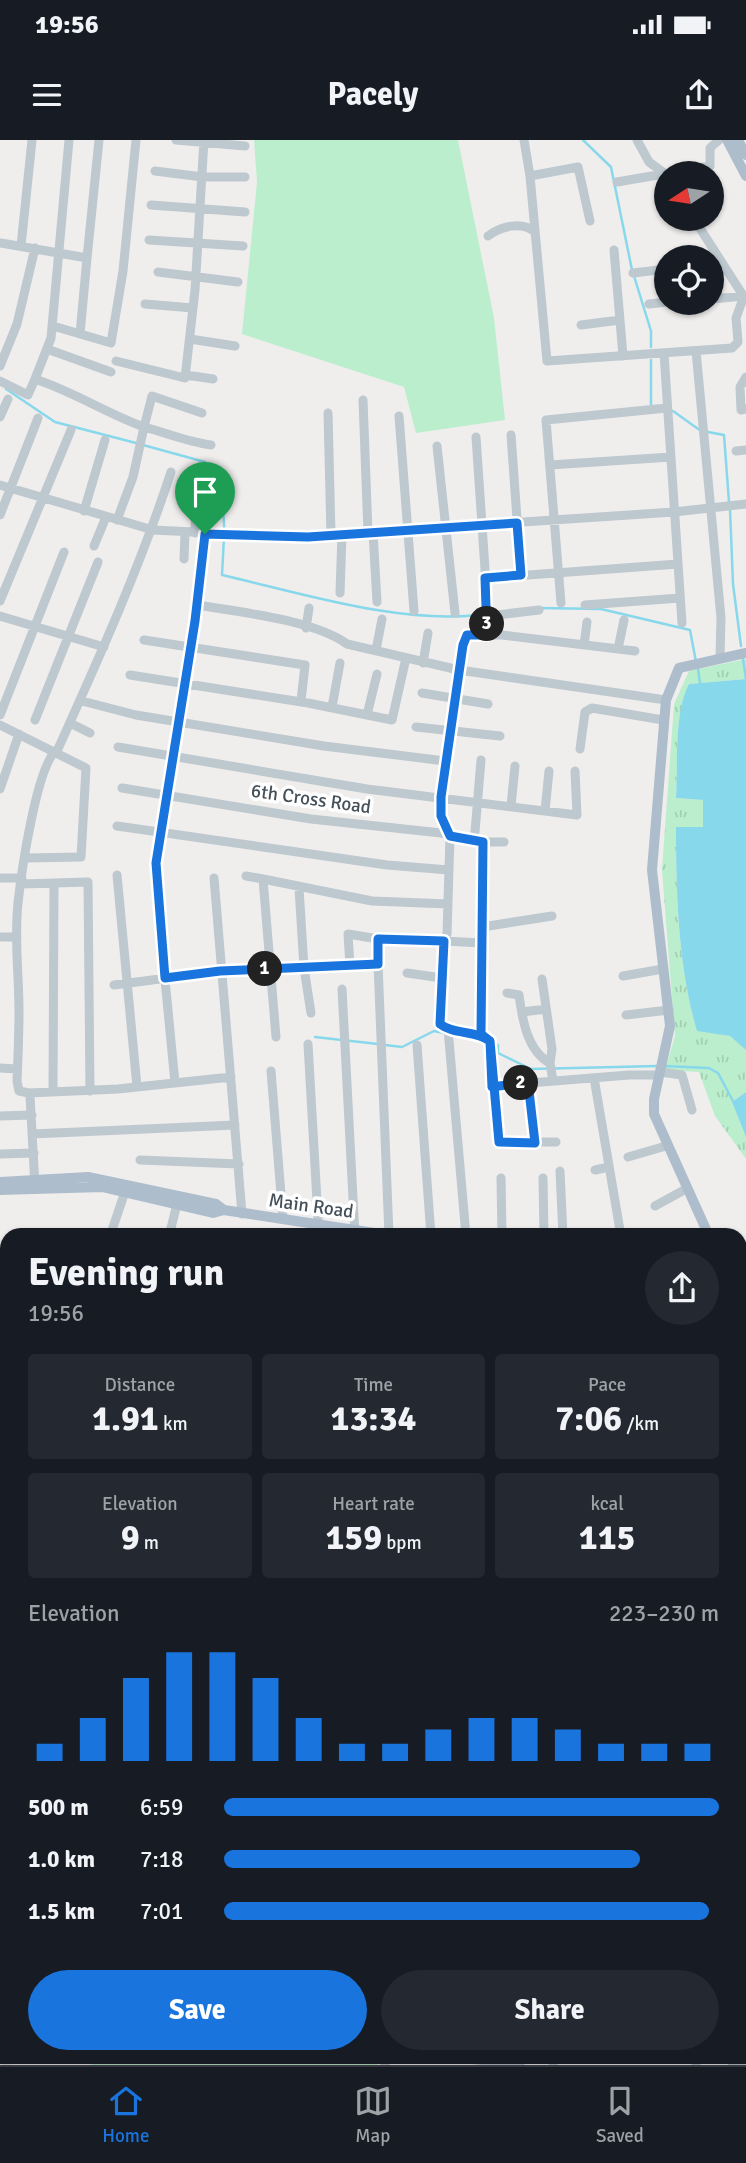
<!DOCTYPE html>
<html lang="en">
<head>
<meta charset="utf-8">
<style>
  body { margin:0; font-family:Signika,sans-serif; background:#242831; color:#f1f3f6; height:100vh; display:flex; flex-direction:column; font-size:26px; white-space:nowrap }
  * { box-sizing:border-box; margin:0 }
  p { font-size:23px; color:#9ea1a6 }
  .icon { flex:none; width:38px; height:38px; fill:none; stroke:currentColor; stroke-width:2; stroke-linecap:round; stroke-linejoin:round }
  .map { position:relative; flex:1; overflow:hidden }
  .side { position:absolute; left:0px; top:1088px; width:747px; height:836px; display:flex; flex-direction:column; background:#171b24; border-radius:21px 21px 0 0; box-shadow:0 2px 5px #0004 }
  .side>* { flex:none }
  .needle { width:46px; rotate:258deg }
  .fabs { position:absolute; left:654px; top:21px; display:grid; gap:14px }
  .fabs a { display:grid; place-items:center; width:70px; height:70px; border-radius:50%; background:#171b24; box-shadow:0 2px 5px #0004; font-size:35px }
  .pin { position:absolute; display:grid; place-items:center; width:60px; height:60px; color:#fff; margin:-72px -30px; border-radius:50% 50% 50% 0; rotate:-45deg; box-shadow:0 0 7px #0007 }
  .pin .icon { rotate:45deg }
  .km { position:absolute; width:35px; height:35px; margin:-18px; border-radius:50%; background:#222; color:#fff; font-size:19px; line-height:35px; text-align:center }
  .round { display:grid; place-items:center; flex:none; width:74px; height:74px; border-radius:37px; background:#242831 }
  .summary { display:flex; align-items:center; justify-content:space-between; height:119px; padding:0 28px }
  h1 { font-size:38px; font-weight:700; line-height:52px }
  .stats { display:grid; grid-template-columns:repeat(3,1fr); gap:10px; height:119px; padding:7px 28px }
  .stats div { display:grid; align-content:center; border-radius:7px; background:#242831; text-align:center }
  .stats b { font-size:35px; font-weight:700 }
  .stats small { font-size:19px; font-weight:400 }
  .stats p { font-size:19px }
  .chart { height:196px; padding:14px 28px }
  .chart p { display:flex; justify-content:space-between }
  .chart svg { width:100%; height:126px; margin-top:7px; stroke:#1a74dd; stroke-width:6 }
  .cta { display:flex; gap:14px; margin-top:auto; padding:14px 28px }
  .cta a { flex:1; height:80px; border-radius:42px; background:#1a74dd; color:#fff; font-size:28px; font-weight:700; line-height:80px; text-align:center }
  .cta a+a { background:#242831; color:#f1f3f6 }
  ul { padding:0 28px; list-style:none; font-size:23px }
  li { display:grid; grid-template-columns:112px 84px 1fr; align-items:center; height:52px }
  li i { height:18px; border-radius:9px; background:#1a74dd }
  .status { display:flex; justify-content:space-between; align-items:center; height:49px; padding:0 35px; background:#171b24; direction:ltr }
  .status svg { height:19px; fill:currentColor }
  header { display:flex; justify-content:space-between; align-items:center; height:91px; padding:0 28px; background:#171b24; font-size:32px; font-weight:700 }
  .dock { display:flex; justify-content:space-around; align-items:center; height:98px; border-top:2px solid #363941; background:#171b24; font-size:19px; color:#9ea1a6 }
  .dock a { display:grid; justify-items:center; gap:4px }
  .dock .on { color:#1a74dd }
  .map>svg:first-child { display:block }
  .grass { fill:#bbeecd }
  .park { fill:url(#park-tufts) }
  .water { fill:#88d8eb }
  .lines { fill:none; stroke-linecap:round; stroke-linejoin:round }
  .stream { stroke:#88d8eb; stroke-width:2.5 }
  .minor { stroke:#bdc8cf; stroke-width:9 }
  .major { stroke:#adbdcc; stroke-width:10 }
  .route-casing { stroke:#fff; stroke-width:14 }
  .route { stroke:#1a74dd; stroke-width:9 }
  .labels { text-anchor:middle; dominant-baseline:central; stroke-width:7; stroke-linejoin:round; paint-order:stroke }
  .street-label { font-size:19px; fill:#45515a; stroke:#fff }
</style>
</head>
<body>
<div class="status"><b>19:56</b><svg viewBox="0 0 49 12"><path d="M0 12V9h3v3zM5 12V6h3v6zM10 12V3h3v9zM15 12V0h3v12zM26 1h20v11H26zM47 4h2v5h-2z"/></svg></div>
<header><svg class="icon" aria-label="menu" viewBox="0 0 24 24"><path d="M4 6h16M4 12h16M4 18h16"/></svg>Pacely<svg class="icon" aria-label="share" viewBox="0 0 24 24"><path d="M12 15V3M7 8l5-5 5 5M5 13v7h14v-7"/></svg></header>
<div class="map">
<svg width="746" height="1925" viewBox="0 0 746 1925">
  <defs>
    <pattern id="park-tufts" width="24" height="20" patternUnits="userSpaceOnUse" patternTransform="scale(1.75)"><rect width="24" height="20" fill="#bbeecd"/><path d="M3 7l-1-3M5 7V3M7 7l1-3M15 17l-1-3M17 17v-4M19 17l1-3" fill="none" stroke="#a2ceb2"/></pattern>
  </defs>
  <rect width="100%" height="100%" fill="#f0eded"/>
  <path class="grass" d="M254 0H458L494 178 505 280 416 293 404 247 242 194 257 42Z
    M89 1918H378L377 1925H92L85 1920Z"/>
  <path class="park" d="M746 519V539L690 544C674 570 678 628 676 658L703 660V688L676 687C676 754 678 826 697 890L730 896 746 910V952L732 962 746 997V1019L715 976 699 932 665 930 675 896 662 730 674 564 689 531Z
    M7 1182V1284L0 1269V1183Z
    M7 1414V1469L0 1470V1419Z
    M0 1575 7 1576V1636L0 1612Z"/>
  <path class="water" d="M746 539V910L730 896 697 891C678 826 676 754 676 687H703V660L676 658C678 627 674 571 689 544Z
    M746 952V997L732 962Z"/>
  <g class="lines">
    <path class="stream" d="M583 0 611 27 632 130
      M634 136 651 191V207
      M6 249 55 282 136 303
      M651 265V220
      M673 271 701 291
      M708 292 724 295 729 362
      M143 305 205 322C216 342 225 366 224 390
      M730 369 733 444 741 506
      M224 397 222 435C301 453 404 486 484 474
      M540 468 601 469 690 490 696 522
      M743 519 746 539
      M698 529 700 543
      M315 897 378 904
      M491 903 498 905V913L531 929 658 926
      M385 905 402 907 434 891 485 901
      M664 926 709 928 718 933 733 961"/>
    <path class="minor" d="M69 0 51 198 35 239C74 252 106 273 144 287L133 337 117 380
      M176 0 245 6
      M524 0 530 36 547 221 732 208 738 202 736 178 744 156 712 159
      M637 0 649 22 664 33
      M155 31 203 37H245
      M530 36 578 27 590 81
      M617 42 710 26V8L719 0
      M151 65 245 72
      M694 79 746 160
      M488 96C501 86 522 81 535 92
      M149 100 243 106
      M1 103 87 118 99 0
      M21 106 32 0
      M614 110 623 216
      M158 132 238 142
      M633 133 667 129
      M145 164 193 168
      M649 164 667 162
      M581 185 620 180
      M53 186 111 203 123 131 136 0
      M80 194 87 118
      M190 199 235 206
      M47 209 111 232
      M696 211 721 478 720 517
      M664 213 682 483
      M116 221 185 238 195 150 204 0
      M0 226 17 184 35 108
      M186 235 213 239
      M746 237 740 247 741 270 746 269
      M0 241 28 255 35 239
      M363 260 368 393
      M202 273 152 256 144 287C167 293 187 302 211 305
      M328 273 331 395
      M399 276 414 471
      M0 277 8 259
      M511 295 521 435
      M476 297 488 473 487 495
      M437 306 455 473
      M736 311 746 310
      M550 325 671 317
      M0 345 153 390 300 397 674 372 746 364
      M84 371 105 300
      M0 375 38 278
      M373 392 377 462
      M195 393 196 353
      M94 406 106 377
      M184 419 185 393
      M486 438 678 424
      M340 453 342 394
      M0 461 71 290
      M561 463 546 280 667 268
      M197 465C239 472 314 480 347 504L459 530 666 560
      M585 465 680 458
      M0 476 104 507
      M488 476 539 470
      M306 488 309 468
      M144 500 305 525 301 561
      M584 505 587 482
      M618 509 624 480
      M376 510 382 479
      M423 523 428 493
      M130 535 308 563 392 580 406 518
      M422 553 488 564
      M82 561 136 575 324 606 445 621
      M332 567 340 523
      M0 575 64 412
      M367 575 377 534
      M35 580 98 422
      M70 583 90 593
      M0 585 86 628 81 717 26 718
      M416 587 500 596
      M118 607 367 649 577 675 575 631
      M580 609 585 572 592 568 663 580
      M122 648 311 679 441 693 483 702 481 894 448 889 440 884 444 801 482 803
      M0 649 19 594
      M511 666 515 626
      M545 671 549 631
      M117 686 387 725 449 730
      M475 692 481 620
      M483 702H504
      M117 735 137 947
      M246 736 263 739
      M0 738H22
      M214 738 242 1074
      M21 744 88 742 90 951
      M299 748 304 828 311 873
      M482 787 552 776
      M0 797H17
      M378 824V799L444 801 447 794 450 696 441 675V657L460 522 467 495H502L635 511
      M350 826 348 794 378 799
      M407 833 442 838
      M623 836 663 829
      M542 839 552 909 550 923
      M114 845 220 831 378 824 389 1095
      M342 849 355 1096
      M507 853 519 855C522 878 527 911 550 923L553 941
      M522 872 546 869
      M626 875 669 870
      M448 889 466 1096
      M481 894 490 901 492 946 629 935H659
      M276 897 263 739 372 761 448 764
      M308 904 319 1096
      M417 905 431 1096
      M0 928 17 929
      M271 931 283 1079
      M660 932 682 935 692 970
      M594 938 621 1096
      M528 941 535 1003
      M175 943 155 736 196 481 205 394
      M492 946 499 1002H556
      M53 951 54 744
      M29 953 118 949 231 937
      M0 976 32 975
      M32 994 235 985
      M0 1014 34 1013
      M628 1017 666 1006
      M140 1020 239 1024
      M595 1030 609 1027
      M560 1031 563 1096
      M501 1038 502 1096
      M543 1038 544 1096
      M35 1046 30 956 29 953 19 951 17 941C18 918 19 894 19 871 19 835 14 799 18 763 21 735 37 621 58 609 99 518 140 427 171 332
      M655 1066 686 1049
      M110 1096 126 1049
      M169 1096 178 1060
      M0 1122 7 1121
      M740 1166 746 1168
      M0 1177H7
      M0 1281 7 1295
      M0 1339 7 1333
      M740 1366H746
      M0 1414 7 1409
      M740 1440 746 1439
      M0 1476H7
      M740 1500 746 1499
      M0 1535H7
      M740 1535 746 1534
      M740 1544 746 1573
      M0 1569H7
      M0 1638 7 1662
      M741 1765H746
      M744 1800H746
      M0 1801H7
      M740 1836 746 1837
      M0 1842H7
      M0 1881H7
      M740 1884 746 1885
      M460 1918 520 1925
      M0 1920 59 1918
      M732 1923 746 1924
      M385 1925V1918
      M553 1925 554 1918
      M696 1925 697 1918"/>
    <path class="major" d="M727 0 746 36
      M738 0 746 15
      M0 1042 88 1037 216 1064 224 1070
      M0 1050 102 1047 213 1073 224 1070 394 1096
      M709 1096 654 974V959L670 886 652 730 666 560 679 528 746 513"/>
  </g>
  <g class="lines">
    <defs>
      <path id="route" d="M205 394 195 481 156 723 165 838 220 831 378 824V799L444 801 440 884C454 895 475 890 490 901L499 1002 535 1003 528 942 492 947 490 901 481 894 483 702 450 696 441 676V657L463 505 467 495H487L485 438 521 435 517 383 308 397 205 394"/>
    </defs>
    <use href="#route" class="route-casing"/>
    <use href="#route" class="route"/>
  </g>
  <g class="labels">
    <g class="street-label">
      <text transform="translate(311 659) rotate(8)">6th Cross Road</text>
      <text transform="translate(311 1066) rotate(8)">Main Road</text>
    </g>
  </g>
</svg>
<div class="fabs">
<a><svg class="needle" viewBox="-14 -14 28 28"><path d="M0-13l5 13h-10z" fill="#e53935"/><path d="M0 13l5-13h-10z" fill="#9ea1a6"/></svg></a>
<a><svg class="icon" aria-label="locate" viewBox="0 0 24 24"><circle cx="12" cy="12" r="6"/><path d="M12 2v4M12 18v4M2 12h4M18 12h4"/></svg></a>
</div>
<div class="pin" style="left:205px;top:394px;background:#1e9e55"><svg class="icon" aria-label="arrive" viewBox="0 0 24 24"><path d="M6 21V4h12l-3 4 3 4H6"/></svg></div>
<b class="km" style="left:265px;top:829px">1</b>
<b class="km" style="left:521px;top:943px">2</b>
<b class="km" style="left:487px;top:484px">3</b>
<section class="side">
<div class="summary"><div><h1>Evening run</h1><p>19:56</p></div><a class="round"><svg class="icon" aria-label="share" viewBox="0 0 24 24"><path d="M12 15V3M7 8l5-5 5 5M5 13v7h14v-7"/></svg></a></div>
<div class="stats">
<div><p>Distance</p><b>1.91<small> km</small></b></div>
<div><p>Time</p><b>13:34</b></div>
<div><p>Pace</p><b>7:06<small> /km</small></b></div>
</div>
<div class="stats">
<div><p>Elevation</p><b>9<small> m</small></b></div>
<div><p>Heart rate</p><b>159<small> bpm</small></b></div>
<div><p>kcal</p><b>115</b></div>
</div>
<div class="chart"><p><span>Elevation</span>223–230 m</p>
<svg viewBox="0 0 160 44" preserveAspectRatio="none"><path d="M5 44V38M15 44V29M25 44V15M35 44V6M45 44V6M55 44V15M65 44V29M75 44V38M85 44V38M95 44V33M105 44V29M115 44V29M125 44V33M135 44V38M145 44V38M155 44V38"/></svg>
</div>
<ul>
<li><b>500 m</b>6:59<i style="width:100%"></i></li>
<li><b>1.0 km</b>7:18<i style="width:84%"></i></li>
<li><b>1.5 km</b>7:01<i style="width:98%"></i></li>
</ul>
<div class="cta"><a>Save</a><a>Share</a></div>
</section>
</div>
<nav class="dock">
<a class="on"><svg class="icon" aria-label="home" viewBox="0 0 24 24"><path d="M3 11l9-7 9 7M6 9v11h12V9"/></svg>Home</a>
<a><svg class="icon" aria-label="map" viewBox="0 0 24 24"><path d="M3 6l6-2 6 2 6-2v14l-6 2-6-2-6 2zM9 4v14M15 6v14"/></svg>Map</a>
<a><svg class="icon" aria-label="saved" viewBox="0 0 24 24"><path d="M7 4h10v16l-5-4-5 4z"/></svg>Saved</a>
</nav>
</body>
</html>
